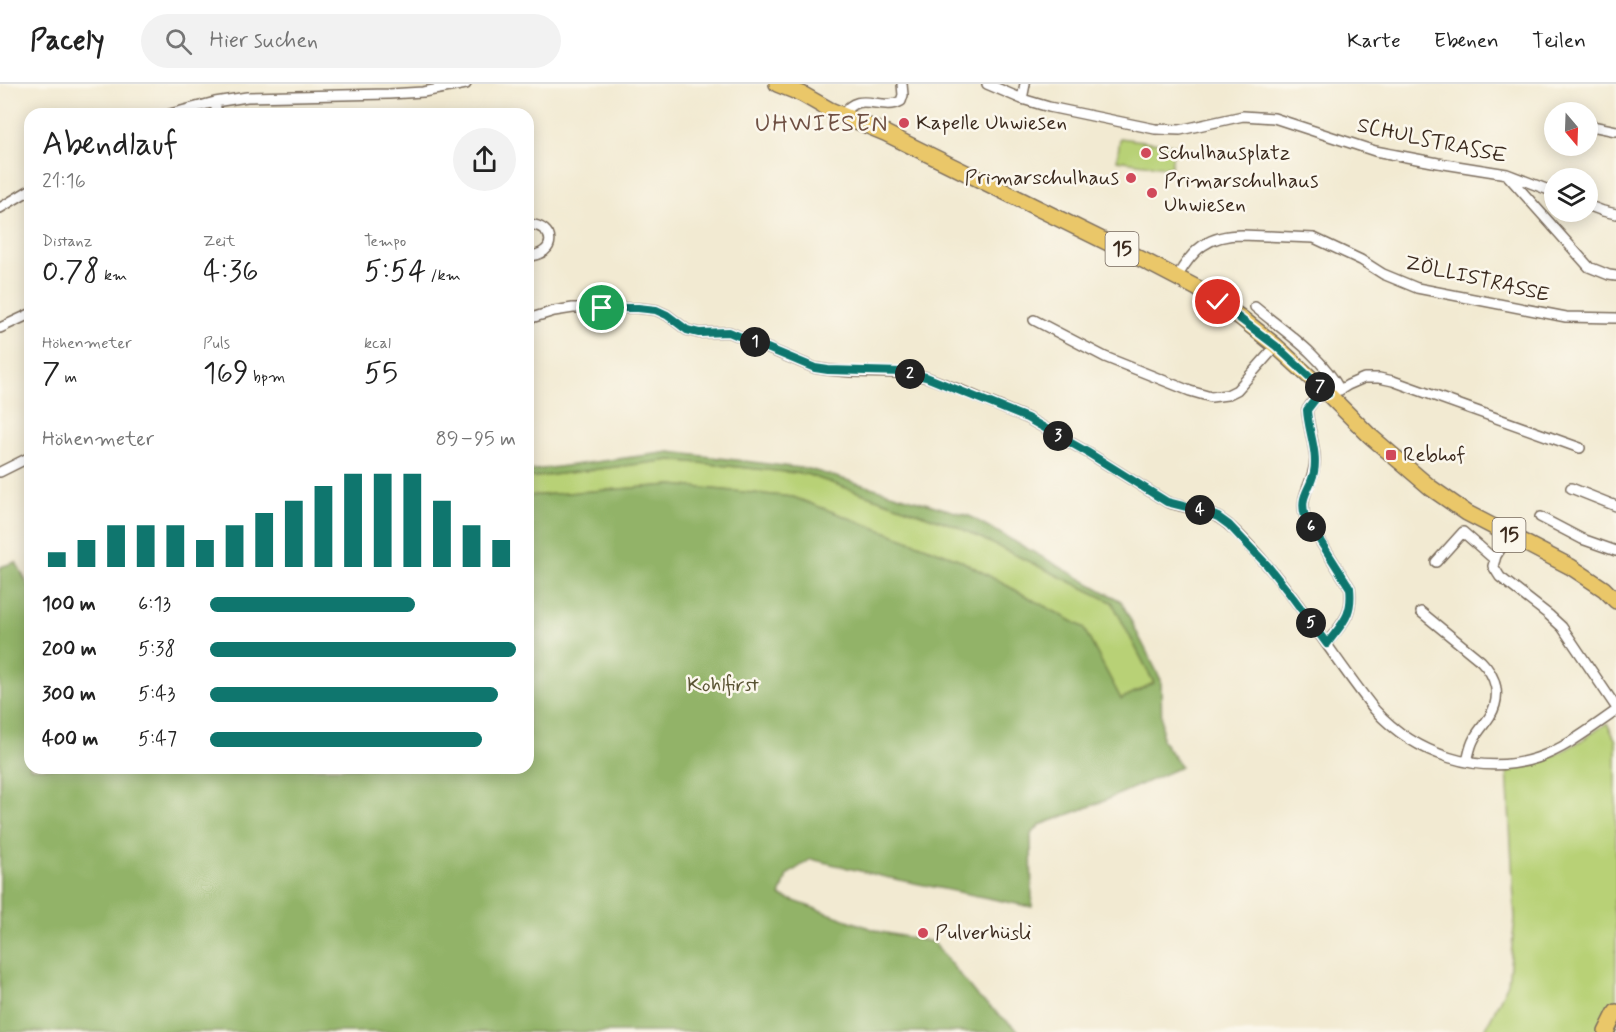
<!DOCTYPE html>
<html lang="de">
<head>
<meta charset="utf-8">
<style>
  body { margin:0; font-family:Mynerve,sans-serif; background:#f2f2f2; color:#222; height:100vh; display:flex; flex-direction:column; font-size:22px; white-space:nowrap }
  * { box-sizing:border-box; margin:0 }
  p { font-size:20px; color:#767676 }
  .icon { flex:none; width:33px; height:33px; fill:none; stroke:currentColor; stroke-width:2; stroke-linecap:round; stroke-linejoin:round }
  .map { position:relative; flex:1; overflow:hidden }
  .sheet { position:absolute; left:24px; top:24px; width:510px; height:666px; display:flex; flex-direction:column; background:#fff; border-radius:18px; box-shadow:0 3px 15px #0003 }
  .sheet>* { flex:none }
  .needle { width:39px; rotate:161deg }
  .buttons { position:absolute; left:1544px; top:18px; display:grid; gap:12px }
  .buttons a { display:grid; place-items:center; width:54px; height:54px; border-radius:50%; background:#fff; box-shadow:0 3px 15px #0003; font-size:30px }
  .pin { position:absolute; display:grid; place-items:center; width:51px; height:51px; color:#fff; margin:-26px; border:3px solid #fff; border-radius:50%; box-shadow:0 2px 6px #0007 }
  .km { position:absolute; width:30px; height:30px; margin:-15px; border-radius:50%; background:#222; color:#fff; font-size:16px; line-height:30px; text-align:center }
  .round { display:grid; place-items:center; flex:none; width:63px; height:63px; border-radius:32px; background:#f2f2f2 }
  .head { display:flex; align-items:center; justify-content:space-between; height:102px; padding:0 18px }
  h1 { font-size:33px; font-weight:600; line-height:45px }
  .stats { display:grid; grid-template-columns:repeat(3,1fr); gap:9px; height:102px; padding:6px 18px }
  .stats div { display:grid; align-content:center }
  .stats b { font-size:30px; font-weight:600 }
  .stats small { font-size:16px; font-weight:400 }
  .stats p { font-size:16px }
  .chart { height:168px; padding:12px 18px }
  .chart p { display:flex; justify-content:space-between }
  .chart svg { width:100%; height:108px; margin-top:6px; stroke:#0f766e; stroke-width:6 }
  ul { padding:0 18px; list-style:none; font-size:20px }
  li { display:grid; grid-template-columns:96px 72px 1fr; align-items:center; height:45px }
  li i { height:15px; border-radius:8px; background:#0f766e }
  header { display:flex; align-items:center; gap:36px; box-sizing:border-box; height:84px; padding:0 30px; background:#fff; border-bottom:2px solid #e0e0e0 }
  header strong { font-size:28px }
  nav { display:flex; gap:33px; margin-inline-start:auto; font-size:21px }
  .search { width:420px; height:54px; background:#f2f2f2; display:flex; align-items:center; gap:15px; box-sizing:border-box; padding:0 21px; border-radius:33px; color:#767676; font-size:22px }
  .map>svg:first-child { display:block }
  .green { fill:#b8d176; stroke:#7a7e4a; stroke-width:1.5 }
  .forest { fill:#92b367; stroke:#666e42; stroke-width:1.5 }
  .lines { fill:none; stroke-linecap:round; stroke-linejoin:round }
  .street-casing { stroke:#7b6d5d; stroke-width:12 }
  .primary-casing { stroke:#7b6d5d; stroke-width:18 }
  .street { stroke:#fff; stroke-width:9 }
  .primary { stroke:#eac769; stroke-width:15 }
  .route-casing { stroke:#fff; stroke-width:12 }
  .route { stroke:#0f766e; stroke-width:8 }
  .poi-dot { fill:#d1495b; stroke:#fbf7ec; stroke-width:2 }
  .labels { text-anchor:middle; dominant-baseline:central; stroke-width:5; stroke-linejoin:round; paint-order:stroke }
  .shield { fill:#fbf7ec; stroke:#75685c; stroke-width:1.5 }
  .shield-label { font-size:20px; font-weight:bold; fill:#3b2a1e }
  .poi-label { font-size:21px; fill:#3b2a1e; stroke:#fbf7ec; text-anchor:start }
  .street-label { font-size:21px; fill:#3b2a1e; stroke:#fbf7ec }
  .park-label { font-size:21px; fill:#5a5434; stroke:#fbf7ec }
  .quarter-label { font-size:24px; letter-spacing:1.5px; fill:#6f5043; stroke:#fbf7ec }
</style>
</head>
<body>
<header>
<strong>Pacely</strong>
<div class="search"><svg class="icon" aria-label="search" viewBox="0 0 24 24"><circle cx="10" cy="10" r="6"/><path d="M15 15l6 6"/></svg>Hier suchen</div>
<nav><a>Karte</a><a>Ebenen</a><a>Teilen</a></nav>
</header>
<div class="map">
<svg width="1616" height="948" viewBox="0 0 1616 948">
  <rect width="100%" height="100%" fill="#fbf7ec"/>
  <filter id="ink" filterUnits="userSpaceOnUse"><feTurbulence type="fractalNoise" baseFrequency=".0167" numOctaves="2"/><feDisplacementMap in="SourceGraphic" scale="12" xChannelSelector="R" yChannelSelector="G"/><feConvolveMatrix kernelMatrix="1 2 1 2 8 2 1 2 1" color-interpolation-filters="sRGB"/></filter>
  <filter id="wash" filterUnits="userSpaceOnUse"><feTurbulence type="fractalNoise" baseFrequency=".008" numOctaves="4" result="noise"/><feDisplacementMap in="SourceGraphic" scale="24" xChannelSelector="R" yChannelSelector="G"/><feGaussianBlur stdDeviation="1.35" result="paint"/><feColorMatrix in="noise" values="0 0 0 0 0 0 0 0 0 0 0 0 0 0 0 0 0 1.4 0 .05"/><feComposite in="paint" operator="in"/></filter>
  <g filter="url(#wash)">
    <rect width="100%" height="100%" fill="#f2ead2"/>
    <path class="green" d="M1120 54 1174 61 1171 84 1117 76Z
      M671 376 806 390 956 442 1112 518 1154 599 1121 615 1083 543 958 475 793 413 672 401 528 412V394Z
      M1607 639 1616 657V811C1612 819 1613 829 1616 838V948H1484L1508 899 1515 835 1507 684C1546 681 1576 661 1607 639Z"/>
    <path class="forest" d="M670 368 809 385 969 432 1121 517 1161 596 1162 656 1181 683 1099 719 1040 741 1031 751 1032 823 885 793 811 775 787 791 780 812 881 848 933 858 977 912 1020 948H0V483L16 478 30 505V684H528V412L672 401 793 413 958 475 1083 543 1121 615 1154 599 1112 518 956 442 806 390 671 376 528 394V387Z"/>
  </g>
  <g filter="url(#ink)">
    <g class="lines">
      <defs>
        <path id="street" d="M987 0 1022 15 1049 23 1155 45 1180 46 1243 32 1274 34 1375 67 1438 79 1507 90 1554 108
          M1022 15 1025 0
          M215 18 217 30
          M170 30 215 18 247 13 389 10 423 8 466 0
          M843 31C857 5 882 28 901 17L903 11 902 0
          M1587 41 1616 47
          M1508 92 1589 183 1609 191 1616 192
          M1587 121 1603 127 1616 130
          M0 124 30 106
          M528 140C557 142 557 171 528 172
          M1177 193C1193 165 1208 151 1242 151L1314 154 1361 176 1383 190 1417 204 1566 233 1616 234
          M1255 223C1285 248 1321 271 1340 306
          M528 235 554 227 573 224H638L656 226 667 231 687 246 699 249 729 248 815 284 828 286 851 288 903 289 926 293 958 305 1027 334 1087 368 1167 418C1184 424 1204 425 1219 434 1235 444 1247 459 1259 472 1302 520 1335 576 1375 626 1415 670 1480 693 1537 674 1566 664 1591 644 1616 627
          M1034 236 1105 273 1190 307 1211 313 1227 311 1237 306 1276 262
          M0 244 30 230
          M0 388 30 373
          M1571 404 1616 422
          M1540 433 1582 455 1616 467
          M1509 451 1496 472 1493 482 1500 493 1549 531 1562 543 1616 623
          M1436 478 1463 448 1495 476
          M1421 528 1481 577C1496 592 1502 612 1490 632 1485 640 1478 647 1474 655 1470 662 1469 670 1467 678
          M1327 559C1342 539 1353 532 1350 504L1305 433C1298 409 1316 397 1315 374 1314 358 1308 342 1307 326L1316 313 1340 306 1348 301 1364 294H1379L1393 297 1580 364"/>
        <path id="primary" d="M777 0 802 10 830 26 885 49 1143 176 1197 204 1240 233 1276 262 1328 310 1369 351 1431 404 1467 429 1571 483 1604 505 1616 517
          M1606 948 1616 928"/>
      </defs>
      <use href="#street" class="street-casing"/>
      <use href="#primary" class="primary-casing"/>
      <use href="#street" class="street"/>
      <use href="#primary" class="primary"/>
    </g>
  </g>
  <g class="lines" filter="url(#ink)">
    <defs>
      <path id="route" d="M602 224H638L656 226 667 231 687 246 699 249 729 248 796 276 815 284 828 286 903 288 926 293 1027 334 1087 368 1167 418 1203 427 1218 433 1229 441 1267 481 1293 514 1327 560C1342 539 1353 532 1350 504L1305 433C1299 411 1310 407 1314 388 1318 368 1308 346 1307 326L1317 313 1328 310 1276 262 1218 218"/>
    </defs>
    <use href="#route" class="route-casing"/>
    <use href="#route" class="route"/>
  </g>
  <g class="poi-dot">
    <circle cx="904" cy="39" r="6"/>
    <circle cx="1146" cy="69" r="6"/>
    <circle cx="1131" cy="94" r="6"/>
    <circle cx="1152" cy="109" r="6"/>
    <rect x="1385" y="365" width="12" height="12" rx="3"/>
    <circle cx="923" cy="849" r="6"/>
  </g>
  <g class="labels">
    <g class="shield">
      <rect x="1105.5" y="148" width="33" height="34" rx="4.5"/>
      <rect x="1492.5" y="434" width="33" height="34" rx="4.5"/>
    </g>
    <g class="shield-label">
      <text x="1122" y="165">15</text>
      <text x="1509" y="451">15</text>
    </g>
    <g class="poi-label">
      <text x="916" y="39">Kapelle Uhwiesen</text>
      <text x="1158" y="69">Schulhausplatz</text>
      <text x="1119" y="94" text-anchor="end">Primarschulhaus</text>
      <text x="1164" y="97">Primarschulhaus<tspan x="1164" dy="24">Uhwiesen</tspan></text>
      <text x="1403" y="371">Rebhof</text>
      <text x="935" y="849">Pulverhüsli</text>
    </g>
    <g class="street-label">
      <text transform="translate(1432 57) rotate(12)">SCHULSTRASSE</text>
      <text transform="translate(1477 195) rotate(13)">ZÖLLISTRASSE</text>
    </g>
    <g class="park-label">
      <text x="723" y="601">Kohlfirst</text>
    </g>
    <g class="quarter-label">
      <text x="822" y="40">UHWIESEN</text>
    </g>
  </g>
</svg>
<div class="buttons">
<a><svg class="needle" viewBox="-14 -14 28 28"><path d="M0-13l5 13h-10z" fill="#e53935"/><path d="M0 13l5-13h-10z" fill="#767676"/></svg></a>
<a><svg class="icon" aria-label="layers" viewBox="0 0 24 24"><path d="M12 4l9 5-9 5-9-5zM3 14l9 5 9-5"/></svg></a>
</div>
<div class="pin" style="left:602px;top:224px;background:#1e9e55"><svg class="icon" aria-label="arrive" viewBox="0 0 24 24"><path d="M6 21V4h12l-3 4 3 4H6"/></svg></div>
<div class="pin" style="left:1218px;top:218px;background:#d93025"><svg class="icon" aria-label="check" viewBox="0 0 24 24"><path d="M5 12l5 5 9-10"/></svg></div>
<b class="km" style="left:755px;top:258px">1</b>
<b class="km" style="left:910px;top:290px">2</b>
<b class="km" style="left:1058px;top:352px">3</b>
<b class="km" style="left:1200px;top:426px">4</b>
<b class="km" style="left:1311px;top:539px">5</b>
<b class="km" style="left:1311px;top:443px">6</b>
<b class="km" style="left:1320px;top:303px">7</b>
<section class="sheet">
<div class="head"><div><h1>Abendlauf</h1><p>21:16</p></div><a class="round"><svg class="icon" aria-label="share" viewBox="0 0 24 24"><path d="M12 15V3M7 8l5-5 5 5M5 13v7h14v-7"/></svg></a></div>
<div class="stats">
<div><p>Distanz</p><b>0.78<small> km</small></b></div>
<div><p>Zeit</p><b>4:36</b></div>
<div><p>Tempo</p><b>5:54<small> /km</small></b></div>
</div>
<div class="stats">
<div><p>Höhenmeter</p><b>7<small> m</small></b></div>
<div><p>Puls</p><b>169<small> bpm</small></b></div>
<div><p>kcal</p><b>55</b></div>
</div>
<div class="chart"><p><span>Höhenmeter</span>89–95 m</p>
<svg viewBox="0 0 160 44" preserveAspectRatio="none"><path d="M5 44V38M15 44V33M25 44V27M35 44V27M45 44V27M55 44V33M65 44V27M75 44V22M85 44V17M95 44V11M105 44V6M115 44V6M125 44V6M135 44V17M145 44V27M155 44V33"/></svg>
</div>
<ul>
<li><b>100 m</b>6:13<i style="width:67%"></i></li>
<li><b>200 m</b>5:38<i style="width:100%"></i></li>
<li><b>300 m</b>5:43<i style="width:94%"></i></li>
<li><b>400 m</b>5:47<i style="width:89%"></i></li>
</ul>
</section>
</div>
</body>
</html>
